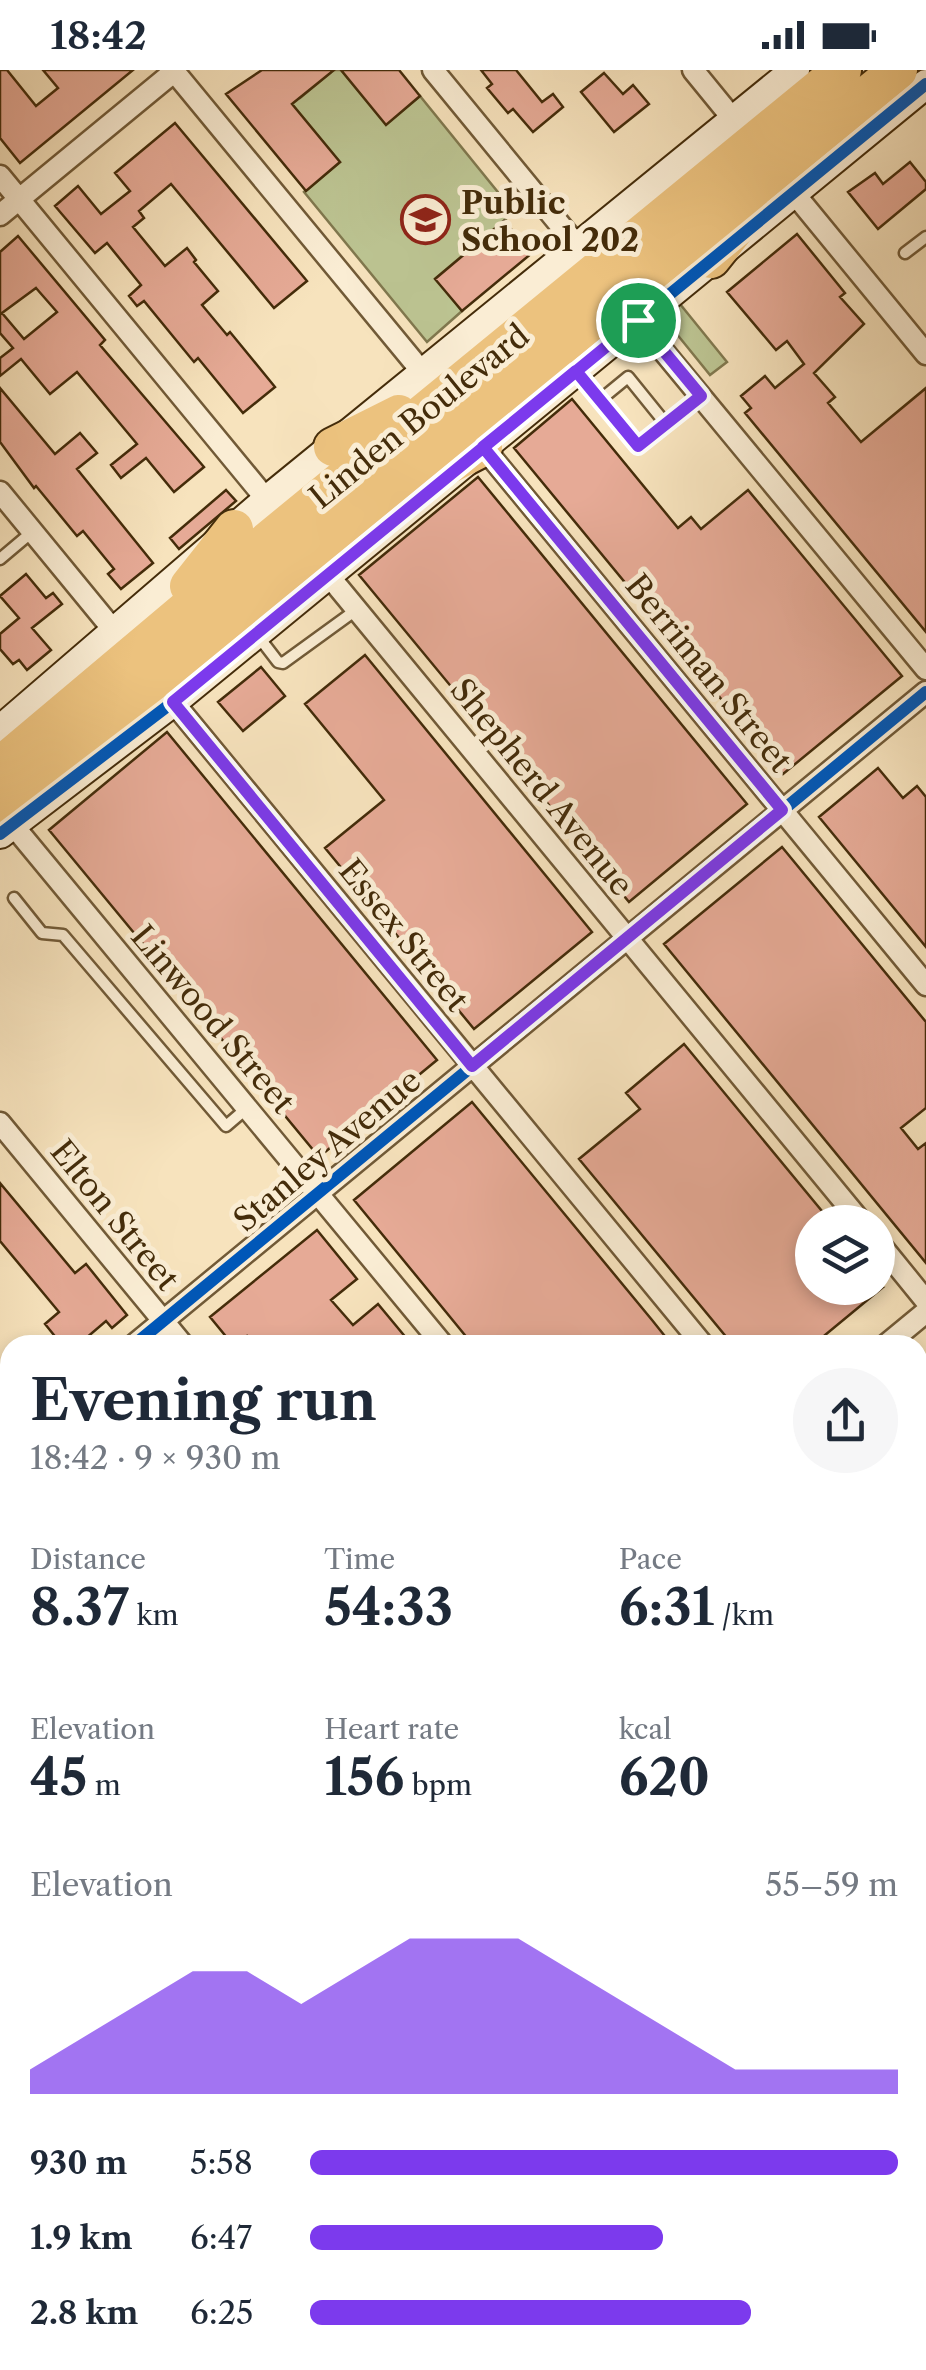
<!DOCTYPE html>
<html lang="en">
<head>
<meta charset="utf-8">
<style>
  body { margin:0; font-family:"Libre Caslon Text",serif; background:#f6f6f7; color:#1f2937; height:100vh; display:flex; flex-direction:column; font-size:38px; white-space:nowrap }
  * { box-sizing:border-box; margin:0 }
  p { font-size:32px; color:#747a83 }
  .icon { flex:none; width:55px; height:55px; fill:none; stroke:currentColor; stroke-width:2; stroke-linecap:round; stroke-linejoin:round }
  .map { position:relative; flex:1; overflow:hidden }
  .drawer { position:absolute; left:0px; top:1265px; width:928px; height:1035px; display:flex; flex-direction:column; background:#fff; border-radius:30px 30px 0 0; box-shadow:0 5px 15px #0003 }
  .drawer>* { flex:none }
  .tools { position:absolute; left:795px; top:1135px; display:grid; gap:20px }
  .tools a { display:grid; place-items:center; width:100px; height:100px; border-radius:50%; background:#fff; box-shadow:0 5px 15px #0003; font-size:50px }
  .pin { position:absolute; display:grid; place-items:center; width:85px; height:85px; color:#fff; margin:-42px; border:5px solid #fff; border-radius:50%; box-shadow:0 2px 10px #0007 }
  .round { display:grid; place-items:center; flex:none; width:105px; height:105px; border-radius:52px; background:#f6f6f7 }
  .summary { display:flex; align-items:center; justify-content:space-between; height:170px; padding:0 30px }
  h1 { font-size:55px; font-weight:800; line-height:75px }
  .metrics { display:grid; grid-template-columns:repeat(3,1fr); gap:15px; height:170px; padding:10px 30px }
  .metrics div { display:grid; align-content:center }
  .metrics b { font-size:50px; font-weight:800 }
  .metrics small { font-size:28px; font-weight:400 }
  .metrics p { font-size:28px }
  .chart { height:280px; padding:20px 30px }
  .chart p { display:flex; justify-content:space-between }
  .chart svg { width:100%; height:180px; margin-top:10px; fill:#7c3aed; opacity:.7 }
  ul { padding:0 30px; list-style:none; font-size:32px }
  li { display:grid; grid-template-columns:160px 120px 1fr; align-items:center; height:75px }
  li i { height:25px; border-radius:12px; background:#7c3aed }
  .status { display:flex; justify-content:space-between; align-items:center; height:70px; padding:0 50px; background:#fff; direction:ltr }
  .status svg { height:28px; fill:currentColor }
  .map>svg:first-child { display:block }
  .green { fill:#bcc492; stroke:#80784e; stroke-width:2.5 }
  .building { fill:#e6aa96; stroke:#442c0a; stroke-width:2.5; fill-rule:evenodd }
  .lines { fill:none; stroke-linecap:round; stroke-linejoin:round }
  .lane-casing { stroke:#715a37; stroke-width:15 }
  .street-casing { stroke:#715a37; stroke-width:25 }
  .secondary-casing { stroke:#442c0a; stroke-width:32 }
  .highway-casing { stroke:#442c0a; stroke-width:42 }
  .path { stroke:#442c0a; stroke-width:2.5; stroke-dasharray:8 5; stroke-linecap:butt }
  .lane { stroke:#faedd4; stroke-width:10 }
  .street { stroke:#faedd4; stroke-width:20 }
  .secondary { stroke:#faedd4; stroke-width:28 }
  .highway { stroke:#ecc27e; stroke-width:38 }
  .cycleway-casing { stroke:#faedd4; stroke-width:19 }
  .cycleway { stroke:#0057b8; stroke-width:12 }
  .route-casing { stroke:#fff; stroke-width:20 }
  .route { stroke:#7c3aed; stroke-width:12 }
  .labels { text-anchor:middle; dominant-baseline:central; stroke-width:10; stroke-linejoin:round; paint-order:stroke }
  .poi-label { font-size:32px; font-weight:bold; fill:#442c0a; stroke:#faedd4; text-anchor:start }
  .street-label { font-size:32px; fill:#442c0a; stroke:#faedd4 }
</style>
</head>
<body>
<div class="status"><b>18:42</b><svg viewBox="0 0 49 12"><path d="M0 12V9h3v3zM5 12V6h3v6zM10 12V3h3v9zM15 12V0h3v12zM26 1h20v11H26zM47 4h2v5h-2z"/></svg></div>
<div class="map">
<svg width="926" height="2300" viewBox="0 0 926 2300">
  <rect width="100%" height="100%" fill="#f7e3bd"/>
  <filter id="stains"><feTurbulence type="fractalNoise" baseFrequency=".002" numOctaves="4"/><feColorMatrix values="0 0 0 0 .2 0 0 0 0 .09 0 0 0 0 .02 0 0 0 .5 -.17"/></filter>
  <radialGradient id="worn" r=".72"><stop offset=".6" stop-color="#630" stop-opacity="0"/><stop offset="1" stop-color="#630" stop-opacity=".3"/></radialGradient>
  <path class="green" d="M328 0H341L386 54 420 26 514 142 436 208 462 241 427 272 304 122 340 92 287 28H300L330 3Z
    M680 234 727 292 710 305 663 247Z
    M0 2039 10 2049V2174L0 2183Z"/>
  <path class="building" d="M0 0H7L36 36 58 18 43 0H133L20 93 0 68Z
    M262 0H334L292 34 340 92 306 121 226 24Z
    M341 0H399L420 26 386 55Z
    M481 0H516L542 32 553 24 563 37 533 62 513 39 508 43 487 18 492 14Z
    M604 3 623 24 633 15 649 34 614 62 581 22Z
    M175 53 307 211 274 238 171 114 139 141 144 148 133 157 165 196 187 178 196 190 194 192 218 221 202 235 227 265 230 262 275 317 243 343 198 288 194 292 144 231 137 236 129 226 141 215 107 173 95 183 55 136 78 116 101 144 130 121 115 103Z
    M910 92 926 112V119L878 159 848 122 875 103 883 114Z
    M504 151 532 183 462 241 435 209Z
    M797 164 845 223 840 227 864 254 814 303 835 327 828 333 861 372 926 318V562L745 343 751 338 741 326 765 306 775 318 804 294 787 271 776 280 727 222Z
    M18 166 105 270 100 275 204 397 174 422 146 388 121 408 111 395 137 374 77 302 50 324 21 289 0 306V288L13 278 0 263V182ZM36 218 57 242 24 269 2 243Z
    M0 318 55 384 80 363 97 383 77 399 153 493 121 519 108 504 114 499 83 461 77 466 36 416 34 418 0 372Z
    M572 329 678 458 691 447 701 459 748 420 902 606 783 704 514 378Z
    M478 407 747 734 629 832 359 505Z
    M226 420 236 431 179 479 170 468Z
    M26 504 46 528 53 523 62 534 32 558 51 580 27 600 19 590 13 594 0 579V564L19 548 0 526Z
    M365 585 592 862 474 959 325 778 384 730 305 634Z
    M261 597 285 626 243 661 218 632Z
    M167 662 437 990 319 1087 49 760Z
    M878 698 903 728 917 716 926 727V877L819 747Z
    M782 777 926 952V1038L901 1058 918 1079 926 1073V1193L664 874Z
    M684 974 831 1152H812V1218H882L813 1275H733L579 1089 640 1039 626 1023Z
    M472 1032 652 1250 672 1275H473L446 1242 354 1130Z
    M0 1113 75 1203 86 1194 127 1245 112 1258 106 1251 78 1275H62L45 1254 59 1242 0 1171Z
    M317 1160 357 1209 331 1230 353 1255 378 1234 412 1275H254L247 1266 233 1275 210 1247Z"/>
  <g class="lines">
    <defs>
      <path id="lane" d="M905 183 926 167
        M577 302 638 377 701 326
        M600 330 628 307 666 354
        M0 489 32 462
        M258 566 278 592 283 593 356 540
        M14 828 42 863 63 865 226 1056 247 1038"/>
      <path id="street" d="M173 0 423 303
        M433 0 584 184
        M693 0 733 49
        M0 106 267 430
        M793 122 926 284
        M0 145 176 0
        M631 242 926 599
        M483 377 926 915
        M0 422 115 562
        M329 506 861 1152
        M173 632 703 1275
        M12 754 443 1275
        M0 1053 183 1275
        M878 1172 926 1231
        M134 1275 926 622
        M886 1275 926 1242
        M0 1369 10 1381
        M918 1536 926 1547
        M0 1696 10 1709
        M918 1819 926 1812
        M918 1850 926 1861
        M1 1999 10 2011
        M918 2177 926 2188
        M239 2290 247 2300
        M324 2300 336 2290"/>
      <path id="secondary" d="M0 660 267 430 795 0
        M0 764 173 632 926 14"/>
      <path id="highway" d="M711 189 750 140
        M333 377 399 344
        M429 405 483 377
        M189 516 234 459
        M0 696 272 467 842 0
        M0 733 141 622 898 0"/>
    </defs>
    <use href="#lane" class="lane-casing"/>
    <use href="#street" class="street-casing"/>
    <use href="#secondary" class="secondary-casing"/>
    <use href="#highway" class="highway-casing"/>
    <path class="path" d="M918 2263 926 2256
      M501 2290 509 2300
      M856 2290 865 2300
      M636 2300 633 2297 641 2290
      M769 2300H770
      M873 2300 885 2290"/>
    <use href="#lane" class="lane"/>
    <use href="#street" class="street"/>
    <use href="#secondary" class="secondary"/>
    <use href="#highway" class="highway"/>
    <defs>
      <path id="cycleway" d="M0 764 173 632 926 14
        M134 1275 926 622"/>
    </defs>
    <use href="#cycleway" class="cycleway-casing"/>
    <use href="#cycleway" class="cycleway"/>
  </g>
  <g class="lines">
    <defs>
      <path id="route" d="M638 250 624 262C474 385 324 509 173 632L472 996 782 740 483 377 576 301 638 376 701 326 638 250"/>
    </defs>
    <use href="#route" class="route-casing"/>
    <use href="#route" class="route"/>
  </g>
  <defs>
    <symbol id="school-ring" viewBox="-11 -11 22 22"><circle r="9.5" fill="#faedd4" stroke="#8f2418" stroke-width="1.5"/><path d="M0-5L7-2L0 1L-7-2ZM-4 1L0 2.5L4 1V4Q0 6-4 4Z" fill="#8f2418"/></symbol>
  </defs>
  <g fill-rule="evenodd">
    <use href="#school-ring" x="398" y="122" width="55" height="55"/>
  </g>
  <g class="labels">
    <g class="poi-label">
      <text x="461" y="132">Public<tspan x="461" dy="37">School 202</tspan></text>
    </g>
    <g class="street-label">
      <text transform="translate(419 346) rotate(-39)">Linden Boulevard</text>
      <text transform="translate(709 603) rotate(51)">Berriman Street</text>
      <text transform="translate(542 717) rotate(51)">Shepherd Avenue</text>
      <text transform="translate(404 865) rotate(51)">Essex Street</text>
      <text transform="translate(213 949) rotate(50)">Linwood Street</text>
      <text transform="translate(327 1080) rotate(-40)">Stanley Avenue</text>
      <text transform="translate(115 1145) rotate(51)">Elton Street</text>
    </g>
  </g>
  <rect width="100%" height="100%" filter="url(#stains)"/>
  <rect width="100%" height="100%" fill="url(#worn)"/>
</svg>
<div class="tools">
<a><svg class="icon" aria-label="layers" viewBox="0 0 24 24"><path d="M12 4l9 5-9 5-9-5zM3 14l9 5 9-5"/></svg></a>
</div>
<div class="pin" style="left:638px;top:250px;background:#1e9e55"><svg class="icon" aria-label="arrive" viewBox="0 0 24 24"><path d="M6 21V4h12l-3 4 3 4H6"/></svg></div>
<section class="drawer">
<div class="summary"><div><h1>Evening run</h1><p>18:42 · 9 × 930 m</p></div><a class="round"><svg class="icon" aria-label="share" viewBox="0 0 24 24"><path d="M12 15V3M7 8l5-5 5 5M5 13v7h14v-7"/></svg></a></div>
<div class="metrics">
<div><p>Distance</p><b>8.37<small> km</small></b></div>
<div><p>Time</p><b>54:33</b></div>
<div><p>Pace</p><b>6:31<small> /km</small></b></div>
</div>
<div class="metrics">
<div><p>Elevation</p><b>45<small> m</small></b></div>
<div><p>Heart rate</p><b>156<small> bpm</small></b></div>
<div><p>kcal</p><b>620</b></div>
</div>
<div class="chart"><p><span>Elevation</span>55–59 m</p>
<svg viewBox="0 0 160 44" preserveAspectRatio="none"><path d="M0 44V38L10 30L20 22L30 14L40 14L50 22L60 14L70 6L80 6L90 6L100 14L110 22L120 30L130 38L140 38L150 38L160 38V44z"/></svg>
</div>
<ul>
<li><b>930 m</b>5:58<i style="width:100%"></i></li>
<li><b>1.9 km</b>6:47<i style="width:60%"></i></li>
<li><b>2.8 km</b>6:25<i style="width:75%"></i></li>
</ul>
</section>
</div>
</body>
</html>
